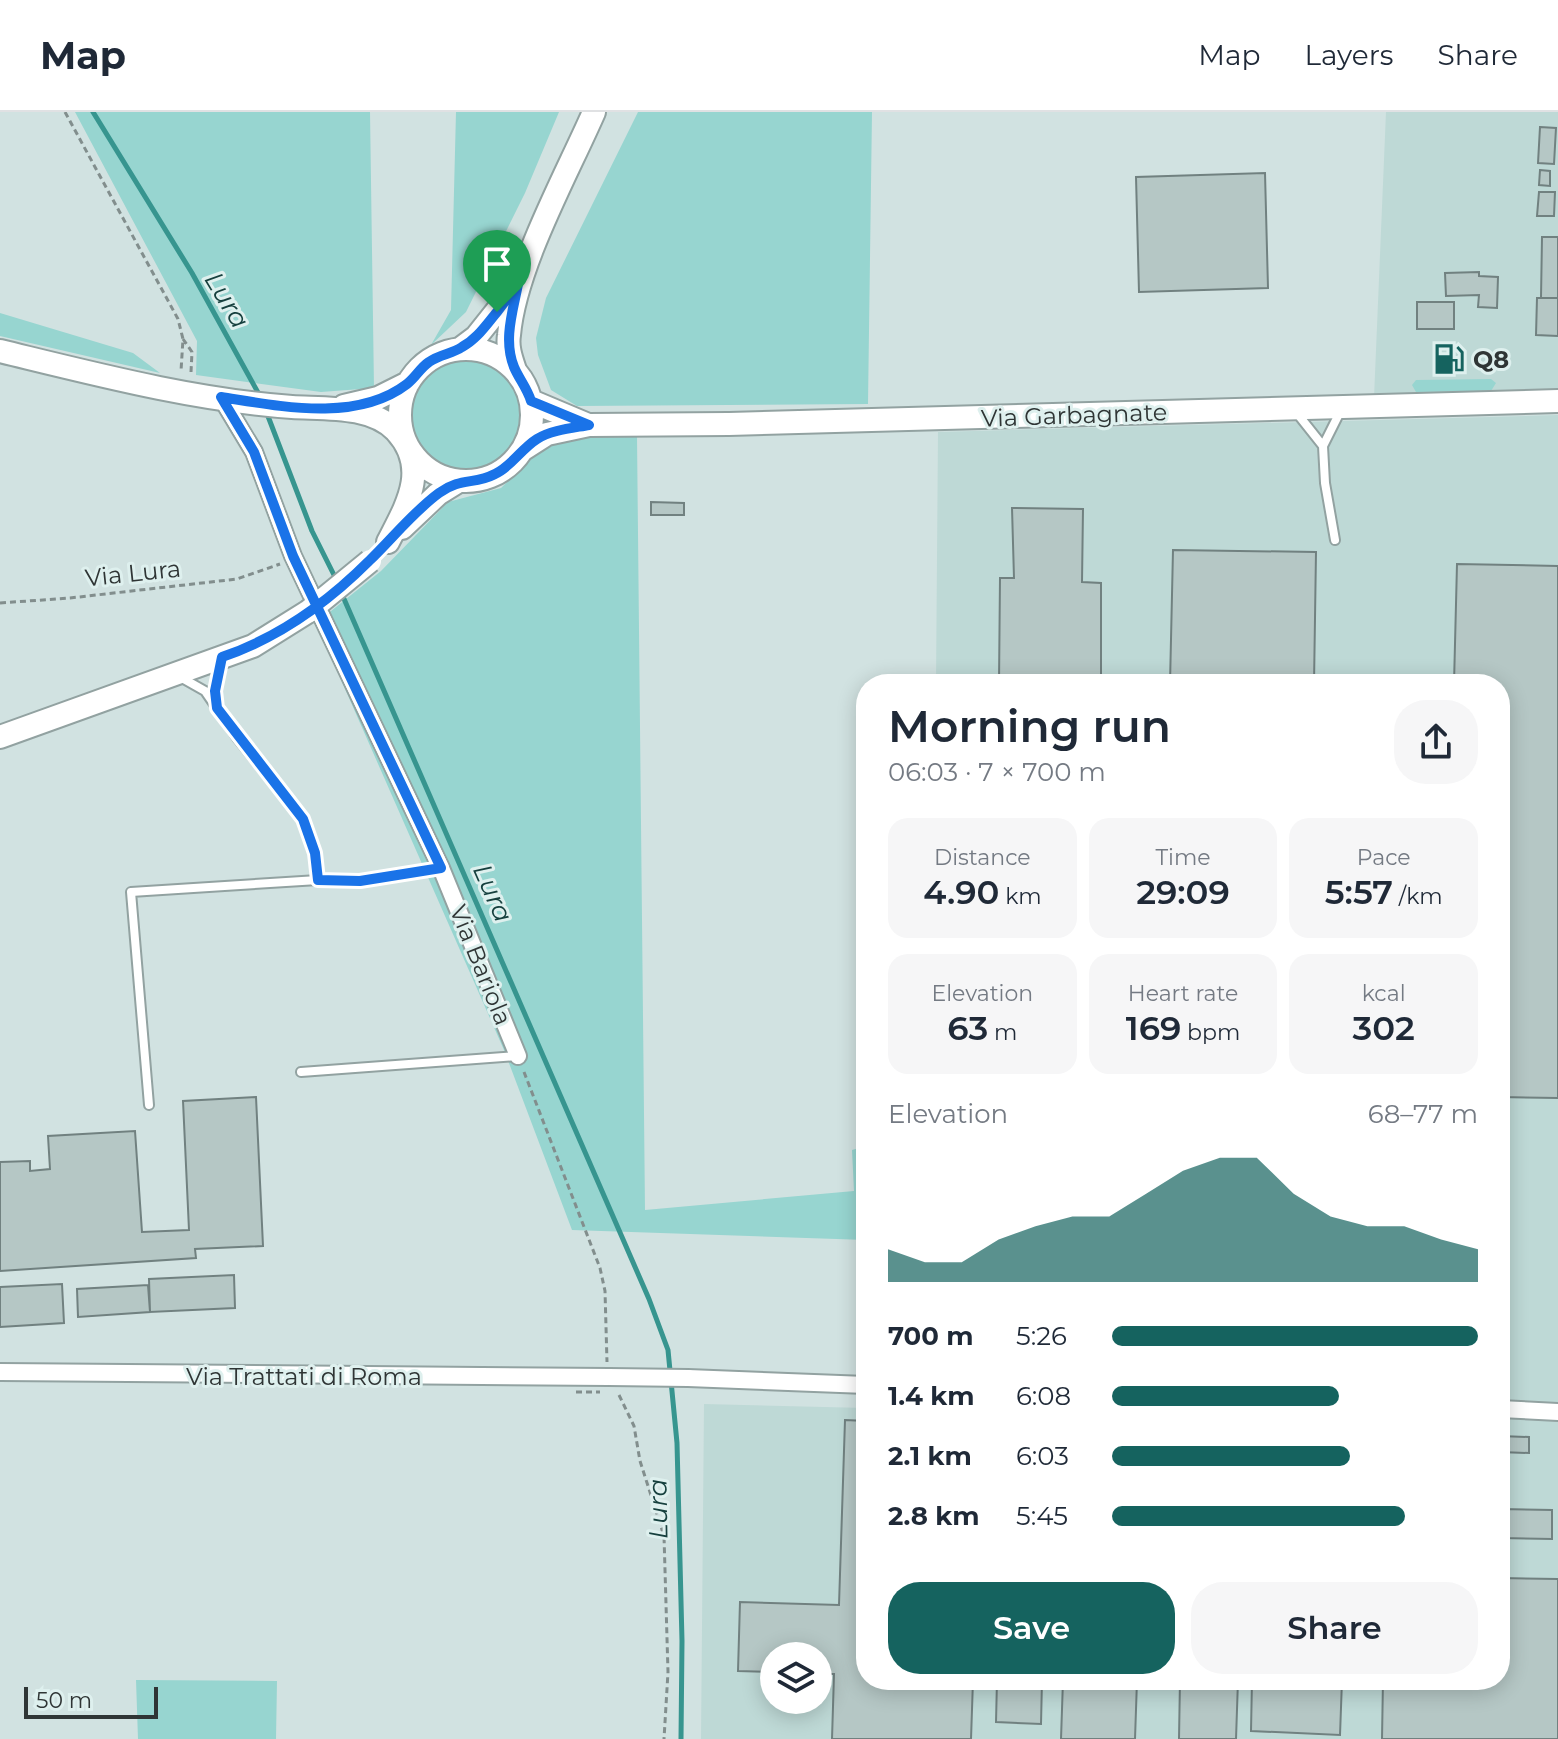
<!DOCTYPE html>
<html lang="en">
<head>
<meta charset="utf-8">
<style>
  body { margin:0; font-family:Montserrat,sans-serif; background:#f6f6f7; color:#1f2937; height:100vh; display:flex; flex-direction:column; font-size:30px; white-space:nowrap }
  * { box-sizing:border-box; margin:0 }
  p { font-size:26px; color:#747a83 }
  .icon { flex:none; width:44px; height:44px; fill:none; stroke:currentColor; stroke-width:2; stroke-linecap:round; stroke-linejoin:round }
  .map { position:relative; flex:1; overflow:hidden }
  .panel { position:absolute; left:856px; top:562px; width:654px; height:1016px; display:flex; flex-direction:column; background:#fff; border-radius:32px; box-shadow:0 4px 20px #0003 }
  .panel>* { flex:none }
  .fabs { position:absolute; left:760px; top:1530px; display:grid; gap:16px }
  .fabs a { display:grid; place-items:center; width:72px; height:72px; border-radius:50%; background:#fff; box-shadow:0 4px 20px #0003; font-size:40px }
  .scale { position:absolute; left:24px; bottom:20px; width:134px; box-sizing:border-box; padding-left:8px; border:4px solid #2f3535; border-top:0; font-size:22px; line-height:28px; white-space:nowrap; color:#2f3535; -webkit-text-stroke:6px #def0ee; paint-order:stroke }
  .pin { position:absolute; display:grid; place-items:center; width:68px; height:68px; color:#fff; margin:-82px -34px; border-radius:50% 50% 50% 0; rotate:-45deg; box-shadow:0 0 8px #0007 }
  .pin .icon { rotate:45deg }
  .round { display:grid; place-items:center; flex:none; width:84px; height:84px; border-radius:32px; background:#f6f6f7 }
  .overview { display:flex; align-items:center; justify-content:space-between; height:136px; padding:0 32px }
  h1 { font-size:44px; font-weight:600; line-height:60px }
  .figures { display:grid; grid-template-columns:repeat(3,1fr); gap:12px; height:136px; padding:8px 32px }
  .figures div { display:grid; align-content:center; border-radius:20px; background:#f6f6f7; text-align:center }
  .figures b { font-size:34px; font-weight:600 }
  .figures small { font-size:22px; font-weight:400 }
  .figures p { font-size:22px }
  .chart { height:224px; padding:16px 32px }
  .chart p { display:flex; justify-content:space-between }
  .chart svg { width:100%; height:144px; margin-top:8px; fill:#15635f; opacity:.7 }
  .button { display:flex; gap:16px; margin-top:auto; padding:16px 32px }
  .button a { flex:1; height:92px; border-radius:32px; background:#15635f; color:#fff; font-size:32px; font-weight:600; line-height:92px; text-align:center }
  .button a+a { background:#f6f6f7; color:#1f2937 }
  ul { padding:0 32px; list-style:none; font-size:26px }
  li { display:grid; grid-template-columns:128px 96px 1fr; align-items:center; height:60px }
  li i { height:20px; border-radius:10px; background:#15635f }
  header { display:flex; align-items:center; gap:48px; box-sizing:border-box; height:112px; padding:0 40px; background:#fff; border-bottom:2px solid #e0e1e3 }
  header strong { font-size:38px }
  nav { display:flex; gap:44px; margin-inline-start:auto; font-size:28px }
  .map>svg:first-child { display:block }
  .built { fill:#bed9d6; fill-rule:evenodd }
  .green { fill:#97d5d0 }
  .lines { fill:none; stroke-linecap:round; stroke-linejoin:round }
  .stream { stroke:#37958f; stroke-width:5 }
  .building { fill:#b5c7c5; stroke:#718180; stroke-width:2 }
  .lane-casing { stroke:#92a2a1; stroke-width:12 }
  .street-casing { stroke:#92a2a1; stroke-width:20 }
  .secondary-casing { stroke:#92a2a1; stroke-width:26 }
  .path { stroke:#828e8d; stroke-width:3; stroke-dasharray:6 4; stroke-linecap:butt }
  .lane { stroke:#fff; stroke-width:8 }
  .street { stroke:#fff; stroke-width:16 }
  .secondary { stroke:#fff; stroke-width:22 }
  .street-bridge-casing { stroke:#92a2a1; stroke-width:20; stroke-linecap:butt }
  .secondary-bridge-casing { stroke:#92a2a1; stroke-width:26; stroke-linecap:butt }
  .path-bridge { stroke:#828e8d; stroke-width:3; stroke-dasharray:6 4; stroke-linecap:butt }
  .street-bridge { stroke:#fff; stroke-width:16 }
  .secondary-bridge { stroke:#fff; stroke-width:22 }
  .route-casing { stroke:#fff; stroke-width:16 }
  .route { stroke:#1a73e8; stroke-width:10 }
  .labels { text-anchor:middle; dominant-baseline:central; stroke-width:6; stroke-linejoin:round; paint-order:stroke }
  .poi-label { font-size:24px; font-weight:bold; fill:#2f3535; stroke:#def0ee; text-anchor:start }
  .street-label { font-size:24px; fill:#2f3535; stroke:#def0ee }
  .water-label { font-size:26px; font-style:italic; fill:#16403e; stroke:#def0ee }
</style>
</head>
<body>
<header>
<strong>Map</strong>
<nav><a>Map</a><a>Layers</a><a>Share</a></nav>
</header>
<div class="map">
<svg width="1558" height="1627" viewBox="0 0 1558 1627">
  <rect width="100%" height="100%" fill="#d1e2e1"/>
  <path class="built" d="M1386 0H1558V282L1374 286Z
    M1558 303V1627H701L704 1292 866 1296V1568H1500V572H936L938 320ZM774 1544H818V1588H774Z"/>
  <path class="green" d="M75 0H370L374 276 321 280 196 263 197 229Z
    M456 0H559L525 81 466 200 431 233 451 198Z
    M638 0H872L868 292 577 294 551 278 538 243 536 226 546 186Z
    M0 201 133 241 160 261 0 224Z
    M412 303a54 54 0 1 1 108 0a54 54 0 1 1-108 0Z
    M1491 267 1496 271 1491 279 1416 280 1412 273 1416 268Z
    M590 324H637L645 1098 854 1079 852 1038 866 1034V1128L572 1118 504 938 316 511 381 459 448 390 501 376 531 346 554 331Z
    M136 1568 277 1569 276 1627H138Z"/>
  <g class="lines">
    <path class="stream" d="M93 0 192 161 261 286
      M266 299 312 419 336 467
      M341 480 649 1187 668 1238 677 1331 682 1529 681 1627"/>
  </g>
  <path class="building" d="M1540 15 1556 16 1554 52 1538 51Z
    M1540 58 1550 59V74L1539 73Z
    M1265 61 1268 176 1139 180 1136 65Z
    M1539 80H1555L1554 104H1537Z
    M1542 125H1558V186H1541Z
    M1479 160V164L1498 165 1497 196 1478 195 1479 183 1446 184 1445 161Z
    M1537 186H1558V224L1536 223Z
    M1417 190H1454V217H1417Z
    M651 390 684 391V403H651Z
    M1012 396 1083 397 1082 470 1101 471V572H999L1000 466H1014Z
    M1173 438 1316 440 1314 572H1170Z
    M1457 452 1558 454V986L1500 985 1506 652H1500V572H1454Z
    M256 985 263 1134 195 1137 196 1146 0 1159V1050L30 1049V1059L50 1057 48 1024 135 1019 142 1120 189 1118 183 989Z
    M234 1163 235 1196 150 1200 149 1167Z
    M62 1172 64 1211 0 1215V1175Z
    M148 1173 150 1200 78 1205 77 1177Z
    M845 1308 866 1309V1568H973L971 1627H832L834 1562H818V1544H774V1560L738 1559 740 1490 839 1493Z
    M1500 1324 1529 1325V1341L1500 1340Z
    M1500 1397 1552 1398V1427L1500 1426Z
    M1500 1466 1558 1467V1627H1382L1383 1568H1500Z
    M997 1568H1042L1041 1612 996 1610Z
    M1063 1568H1137L1135 1627H1061Z
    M1180 1568H1238L1236 1627H1179Z
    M1252 1568H1342L1340 1623 1251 1619Z"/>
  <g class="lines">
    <defs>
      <path id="lane" d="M1296 300 1323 334
        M1335 428 1325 371 1323 334 1341 298
        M182 566 205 579 238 627 303 707 315 741 318 768
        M216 592 215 579 221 550
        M301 960 517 944
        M149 993 131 780 318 768 360 769 441 756"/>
      <path id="street" d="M221 285 254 340 293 444 441 756 518 944
        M0 1260 609 1265
        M688 1266 866 1273
        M1500 1297 1558 1300"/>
      <path id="secondary" d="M460 237 476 225 515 176
        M400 303a66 66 0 1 1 132 0a66 66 0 1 1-132 0Z
        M0 239C95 262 194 288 292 295 325 297 371 293 396 319 430 356 407 393 388 430
        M515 258C511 246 507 235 509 223 515 155 566 64 594 0
        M531 289 588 313
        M344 294 378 286 408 271
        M522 338 547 322 589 313 729 312 1558 289
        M402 416 438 382 459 369
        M0 625 253 534 309 499"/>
    </defs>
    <use href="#lane" class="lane-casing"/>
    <use href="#street" class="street-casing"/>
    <use href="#secondary" class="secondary-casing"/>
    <path class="path" d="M65 0 178 207 183 227 181 259
      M183 227 192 240 191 260
      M0 491 70 486 237 467 280 452
      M524 960 600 1156 605 1179 607 1250
      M619 1283 634 1314 640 1349 664 1424 668 1560 664 1627"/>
    <use href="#lane" class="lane"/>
    <use href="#street" class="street"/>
    <use href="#secondary" class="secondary"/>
    <defs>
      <path id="street-bridge" d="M609 1265 688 1266"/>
      <path id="secondary-bridge" d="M309 499 370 449"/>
    </defs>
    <use href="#street-bridge" class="street-bridge-casing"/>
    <use href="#secondary-bridge" class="secondary-bridge-casing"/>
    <path class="path-bridge" d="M576 1280H600"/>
    <use href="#street-bridge" class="street-bridge"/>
    <use href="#secondary-bridge" class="secondary-bridge"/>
  </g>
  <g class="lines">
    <defs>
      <path id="route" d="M497 200C486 213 477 227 462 235 452 242 440 242 429 250 420 256 416 265 407 272 356 311 279 294 221 285L254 340 293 444 441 756 360 769 318 768 315 741 303 707 217 596 215 579 222 545C278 526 328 490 369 449 392 427 413 400 439 381 461 365 474 373 495 362 512 354 521 337 537 327 551 318 573 316 589 313L531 289C527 276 519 267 514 255 503 228 513 199 518 172L497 200"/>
    </defs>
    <use href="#route" class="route-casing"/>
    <use href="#route" class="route"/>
  </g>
  <defs>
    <symbol id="fuel-bare" viewBox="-9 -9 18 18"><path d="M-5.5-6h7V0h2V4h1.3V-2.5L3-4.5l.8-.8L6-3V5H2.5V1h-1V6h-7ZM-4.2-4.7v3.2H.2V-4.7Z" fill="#15635f" stroke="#def0ee" stroke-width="2.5" paint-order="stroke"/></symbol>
  </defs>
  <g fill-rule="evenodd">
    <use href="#fuel-bare" x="1427" y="225" width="44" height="44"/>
  </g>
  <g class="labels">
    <g class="poi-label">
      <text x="1473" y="247">Q8</text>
    </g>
    <g class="street-label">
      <text transform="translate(1074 303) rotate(-2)">Via Garbagnate</text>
      <text transform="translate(133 461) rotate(-6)">Via Lura</text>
      <text transform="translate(481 853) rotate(68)">Via Bariola</text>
      <text x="304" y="1264">Via Trattati di Roma</text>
    </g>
    <g class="water-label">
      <text transform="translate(227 188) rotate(59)">Lura</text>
      <text transform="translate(493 781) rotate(66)">Lura</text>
      <text transform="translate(658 1397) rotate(-91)">Lura</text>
    </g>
  </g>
</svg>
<div class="fabs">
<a><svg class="icon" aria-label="layers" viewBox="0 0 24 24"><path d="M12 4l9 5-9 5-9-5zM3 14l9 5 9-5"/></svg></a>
</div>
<div class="scale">50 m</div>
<div class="pin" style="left:497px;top:200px;background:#1e9e55"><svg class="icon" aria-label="arrive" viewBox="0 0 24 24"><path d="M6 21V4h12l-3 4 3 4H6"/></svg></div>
<section class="panel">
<div class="overview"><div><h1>Morning run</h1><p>06:03 · 7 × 700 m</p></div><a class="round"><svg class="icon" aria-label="share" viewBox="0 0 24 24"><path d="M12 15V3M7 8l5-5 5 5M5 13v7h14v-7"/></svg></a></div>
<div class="figures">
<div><p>Distance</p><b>4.90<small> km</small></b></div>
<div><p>Time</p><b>29:09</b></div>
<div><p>Pace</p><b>5:57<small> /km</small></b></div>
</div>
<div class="figures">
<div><p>Elevation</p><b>63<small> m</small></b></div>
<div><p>Heart rate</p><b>169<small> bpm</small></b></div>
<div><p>kcal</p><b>302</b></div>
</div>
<div class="chart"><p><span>Elevation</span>68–77 m</p>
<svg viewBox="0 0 160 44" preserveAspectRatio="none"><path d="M0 44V34L10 38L20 38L30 31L40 27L50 24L60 24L70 17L80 10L90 6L100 6L110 17L120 24L130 27L140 27L150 31L160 34V44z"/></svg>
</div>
<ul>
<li><b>700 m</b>5:26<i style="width:100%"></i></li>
<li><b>1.4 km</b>6:08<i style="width:62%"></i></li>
<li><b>2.1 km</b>6:03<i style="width:65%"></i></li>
<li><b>2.8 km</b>5:45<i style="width:80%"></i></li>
</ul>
<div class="button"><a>Save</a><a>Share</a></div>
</section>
</div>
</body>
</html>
